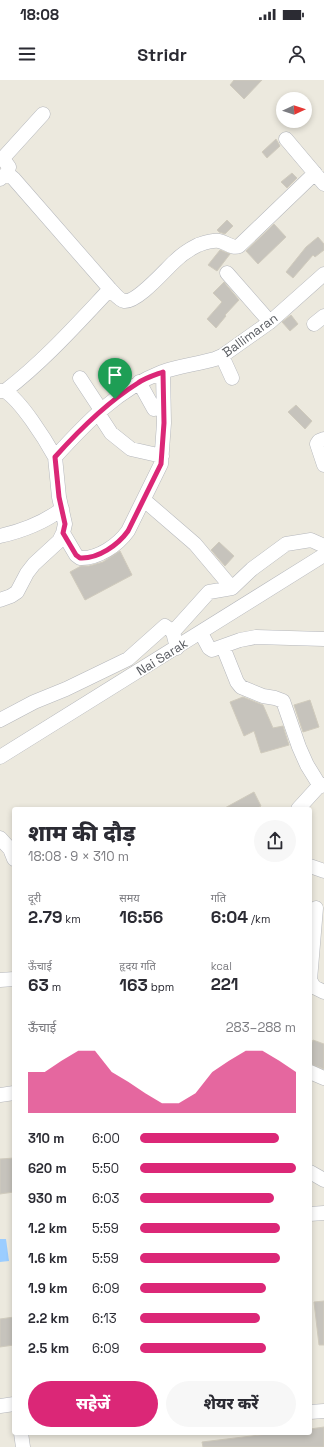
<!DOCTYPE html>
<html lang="hi">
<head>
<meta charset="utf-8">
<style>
  body { margin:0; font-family:"Space Grotesk","Noto Sans Devanagari",sans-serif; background:#f7f7f7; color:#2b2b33; height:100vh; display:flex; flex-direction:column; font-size:15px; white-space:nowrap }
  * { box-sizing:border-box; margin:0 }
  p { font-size:13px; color:#7c7c81 }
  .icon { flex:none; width:22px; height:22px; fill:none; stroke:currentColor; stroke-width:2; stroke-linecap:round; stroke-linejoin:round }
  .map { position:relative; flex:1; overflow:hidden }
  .details { position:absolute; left:12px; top:727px; width:300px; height:628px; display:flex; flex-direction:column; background:#fff; border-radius:4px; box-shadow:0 2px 6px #0003 }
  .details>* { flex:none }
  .needle { width:26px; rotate:87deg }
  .controls { position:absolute; left:276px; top:12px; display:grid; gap:8px }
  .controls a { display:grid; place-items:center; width:36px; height:36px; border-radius:50%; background:#fff; box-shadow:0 2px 6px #0003; font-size:20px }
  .pin { position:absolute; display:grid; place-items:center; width:34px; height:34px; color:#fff; margin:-41px -17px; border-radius:50% 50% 50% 0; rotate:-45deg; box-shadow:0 0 4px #0007 }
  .pin .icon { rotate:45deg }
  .round { display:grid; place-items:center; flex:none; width:42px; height:42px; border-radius:21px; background:#f7f7f7 }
  .overview { display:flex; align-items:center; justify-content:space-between; height:68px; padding:0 16px }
  h1 { font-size:22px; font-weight:800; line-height:30px }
  .stats { display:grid; grid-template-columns:repeat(3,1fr); gap:6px; height:68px; padding:4px 16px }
  .stats div { display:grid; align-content:center }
  .stats b { font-size:17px; font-weight:800 }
  .stats small { font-size:11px; font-weight:400 }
  .stats p { font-size:11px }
  .chart { height:112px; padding:8px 16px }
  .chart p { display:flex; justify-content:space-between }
  .chart svg { width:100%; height:72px; margin-top:4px; fill:#db2777; opacity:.7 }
  .primary-button { display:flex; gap:8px; margin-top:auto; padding:8px 16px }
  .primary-button a { flex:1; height:46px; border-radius:24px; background:#db2777; color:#fff; font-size:16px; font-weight:800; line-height:46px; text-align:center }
  .primary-button a+a { background:#f7f7f7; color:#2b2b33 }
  ul { padding:0 16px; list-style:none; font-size:13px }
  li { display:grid; grid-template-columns:64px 48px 1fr; align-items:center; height:30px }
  li i { height:10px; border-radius:5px; background:#db2777 }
  .status { display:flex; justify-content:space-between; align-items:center; height:28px; padding:0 20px; background:#fff; direction:ltr }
  .status svg { height:11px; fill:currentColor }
  header { display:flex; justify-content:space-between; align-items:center; height:52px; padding:0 16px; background:#fff; font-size:18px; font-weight:800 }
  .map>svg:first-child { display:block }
  .water { fill:#9bcdff }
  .building { fill:#c6c3bc; stroke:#d0cbbd }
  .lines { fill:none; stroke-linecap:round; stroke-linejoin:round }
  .minor-casing { stroke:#b5b7bc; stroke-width:15 }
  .minor { stroke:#fff; stroke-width:14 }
  .route-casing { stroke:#fff; stroke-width:8 }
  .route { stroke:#db2777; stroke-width:5 }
  .labels { text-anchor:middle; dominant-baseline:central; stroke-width:3; stroke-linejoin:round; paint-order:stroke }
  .street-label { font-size:13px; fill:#585b60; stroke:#fff }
</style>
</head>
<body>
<div class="status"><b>18:08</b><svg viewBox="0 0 49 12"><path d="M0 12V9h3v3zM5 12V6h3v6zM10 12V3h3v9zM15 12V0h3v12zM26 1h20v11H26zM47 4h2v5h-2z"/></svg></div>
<header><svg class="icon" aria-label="menu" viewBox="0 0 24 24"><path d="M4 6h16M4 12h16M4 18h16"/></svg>Stridr<svg class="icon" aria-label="person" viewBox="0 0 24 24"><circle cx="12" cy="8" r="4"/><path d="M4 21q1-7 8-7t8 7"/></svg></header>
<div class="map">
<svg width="324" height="1367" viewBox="0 0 324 1367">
  <rect width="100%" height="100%" fill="#ece9de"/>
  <path class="water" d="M0 1159H6L9 1181 0 1182Z"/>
  <path class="building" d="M234 0H262L244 19 230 5Z
    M276 59 280 66 267 78 262 72Z
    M292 93 297 98 287 108 281 102Z
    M227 140 233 146 225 154 219 152 217 150Z
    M274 144 286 157 258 184 246 171Z
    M318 157 324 164V170L315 177 313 175 293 198 286 192 306 167Z
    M220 170 230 174 217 191 208 185Z
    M224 202 239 220 225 235 226 236 216 248 207 239 222 222 213 213Z
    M291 235 298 244 290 251 282 242Z
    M296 325 312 341 305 349 288 332Z
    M219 462 234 476 225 486 211 470Z
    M120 471 132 495 85 520 70 492 81 486H89L103 482Z
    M243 617 263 625 273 648 283 646 289 665 261 673 254 651 244 656 230 622Z
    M310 620 319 647 303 652 294 625Z
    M254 712 261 726 256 729H223Z
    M313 960 324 964V989L310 984V966Z
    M14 1078V1112L0 1114V1079Z
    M324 1221V1265H319L314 1222Z
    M14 1237V1265L0 1267V1239Z
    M324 1347V1367H203L202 1362 276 1353H310V1349Z"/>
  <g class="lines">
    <defs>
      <path id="minor" d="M286 59 324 104
        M7 93 9 87 4 80V77L43 34
        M0 99 7 93 14 99 110 209C114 213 119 220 124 221 137 223 165 190 175 181 181 175 190 169 198 165 204 163 212 160 219 161 226 162 232 169 239 166L315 93
        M227 193 270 242
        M314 244 324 236
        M222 276 232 298
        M80 298 101 330
        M139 302 154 329
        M0 311H5C21 321 45 359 55 377
        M5 311C44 281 76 245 110 209
        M98 333 111 353 131 369 162 376
        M324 359 319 361 317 364 324 385
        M144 420 195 464 232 508
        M63 453 76 475 80 478C98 479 118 465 128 451L161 384 164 343 163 292
        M0 456C22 451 43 443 62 429
        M0 520 11 516 17 512 27 493 34 484 59 461 63 453 65 444 59 417 55 377C86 343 118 309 162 292 179 286 198 284 215 279L222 276 270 242 324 194
        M201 553 209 568 212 570 240 560 256 557 324 559
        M223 567 237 602 241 607 263 616 275 618 283 621 299 667 307 685 320 706
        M177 568 173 552 209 512 232 508 252 489 286 464 311 460 324 466
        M0 640 34 622 66 609 128 579 165 546 173 552
        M0 677 324 475
        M298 729 318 707 324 705
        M0 758 10 769 14 779
        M310 786 324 791
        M316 828 310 900 314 907 324 912
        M0 900 14 899
        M310 992 324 998
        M0 1015 14 1013
        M310 1092 324 1100
        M310 1134 324 1133
        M0 1326 14 1324
        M310 1332 324 1331
        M21 1353 23 1367"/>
    </defs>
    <use href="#minor" class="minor-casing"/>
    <use href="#minor" class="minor"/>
  </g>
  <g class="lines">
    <defs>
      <path id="route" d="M163 292 164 343 161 384 128 451C118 465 98 479 80 478L76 475 63 453 65 444 59 417 55 377C80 349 106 323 138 303 145 298 155 295 163 292Z"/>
    </defs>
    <use href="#route" class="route-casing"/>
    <use href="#route" class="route"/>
  </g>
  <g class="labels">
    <g class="street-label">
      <text transform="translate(250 255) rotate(-36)">Ballimaran</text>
      <text transform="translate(162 577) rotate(-32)">Nai Sarak</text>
    </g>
  </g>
</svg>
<div class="controls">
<a><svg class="needle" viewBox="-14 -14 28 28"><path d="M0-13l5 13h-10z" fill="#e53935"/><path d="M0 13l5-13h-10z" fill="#7c7c81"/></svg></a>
</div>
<div class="pin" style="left:115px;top:319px;background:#1e9e55"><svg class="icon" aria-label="arrive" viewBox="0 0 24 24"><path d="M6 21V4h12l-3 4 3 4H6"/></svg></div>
<section class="details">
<div class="overview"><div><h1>शाम की दौड़</h1><p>18:08 · 9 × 310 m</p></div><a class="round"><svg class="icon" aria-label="share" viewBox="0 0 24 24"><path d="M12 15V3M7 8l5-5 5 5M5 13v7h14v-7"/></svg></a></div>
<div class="stats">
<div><p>दूरी</p><b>2.79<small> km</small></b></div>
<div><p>समय</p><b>16:56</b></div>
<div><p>गति</p><b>6:04<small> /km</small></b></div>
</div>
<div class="stats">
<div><p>ऊँचाई</p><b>63<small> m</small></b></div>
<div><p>हृदय गति</p><b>163<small> bpm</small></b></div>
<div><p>kcal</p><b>221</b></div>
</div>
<div class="chart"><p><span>ऊँचाई</span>283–288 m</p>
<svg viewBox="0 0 160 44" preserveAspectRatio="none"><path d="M0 44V19L10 19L20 12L30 6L40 6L50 19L60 25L70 32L80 38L90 38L100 32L110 19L120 12L130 6L140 6L150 12L160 19V44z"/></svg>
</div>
<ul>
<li><b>310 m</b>6:00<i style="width:89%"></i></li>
<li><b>620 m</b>5:50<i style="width:100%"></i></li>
<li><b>930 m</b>6:03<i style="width:86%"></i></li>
<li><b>1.2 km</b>5:59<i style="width:90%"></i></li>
<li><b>1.6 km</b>5:59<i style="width:90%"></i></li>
<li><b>1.9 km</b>6:09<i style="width:81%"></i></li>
<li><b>2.2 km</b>6:13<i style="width:77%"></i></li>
<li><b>2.5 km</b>6:09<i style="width:81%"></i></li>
</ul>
<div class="primary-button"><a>सहेजें</a><a>शेयर करें</a></div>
</section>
</div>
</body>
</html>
